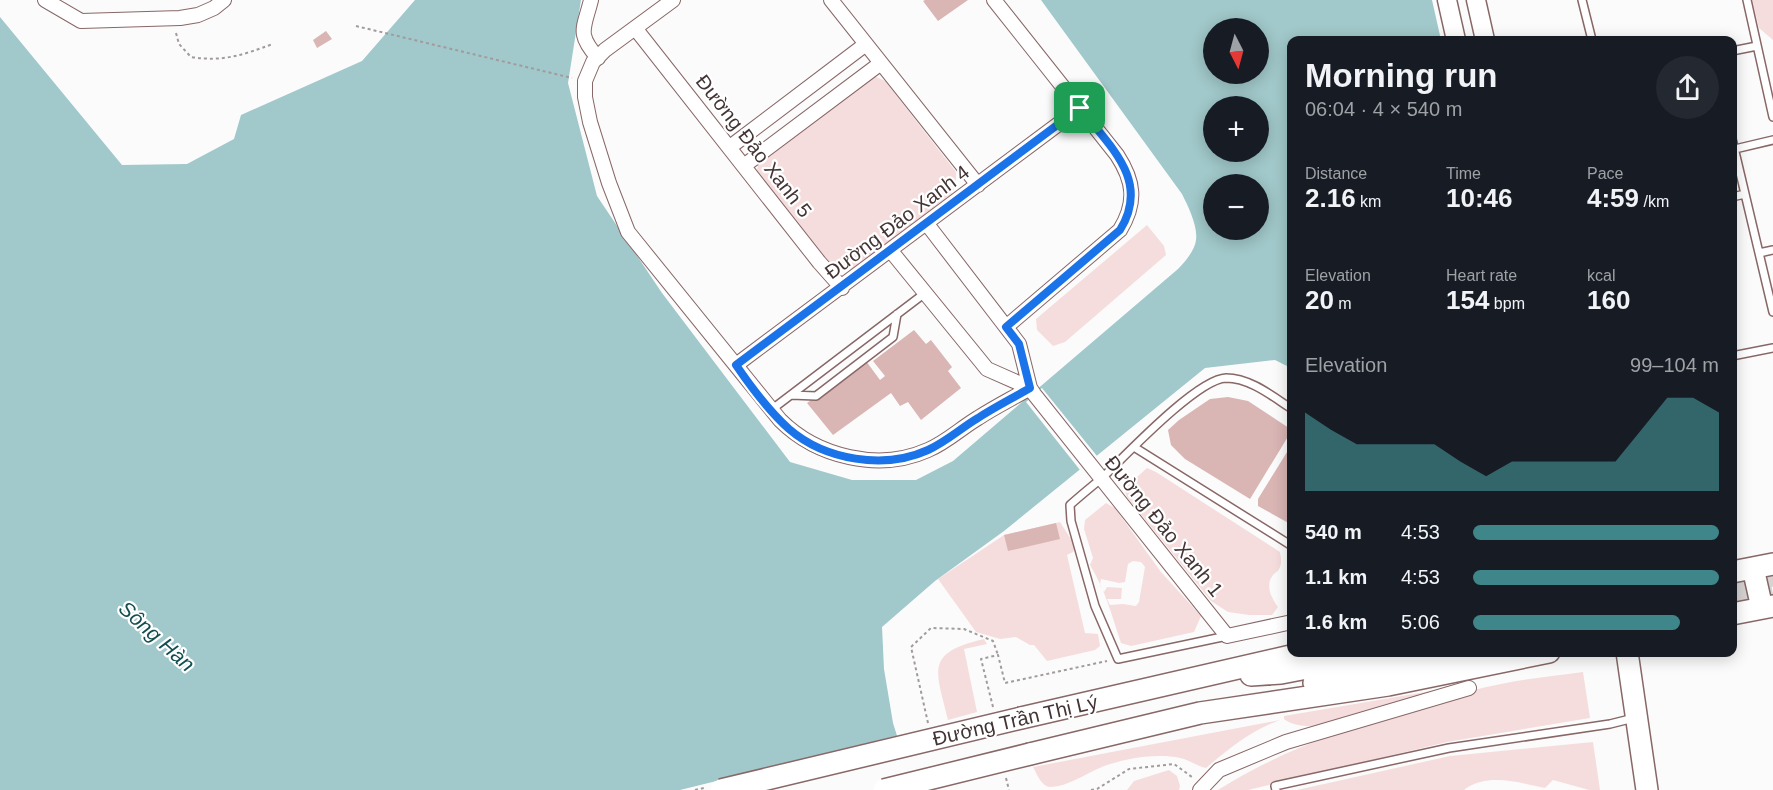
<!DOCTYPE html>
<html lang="en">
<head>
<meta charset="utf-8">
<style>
  body { margin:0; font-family:Arial,sans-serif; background:#242831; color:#f1f3f6; height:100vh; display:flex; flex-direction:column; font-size:22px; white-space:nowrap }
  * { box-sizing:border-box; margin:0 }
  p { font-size:20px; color:#9ea1a6 }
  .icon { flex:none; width:33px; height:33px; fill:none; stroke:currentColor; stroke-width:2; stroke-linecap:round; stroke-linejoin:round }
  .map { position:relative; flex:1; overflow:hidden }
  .drawer { position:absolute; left:1287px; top:36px; width:450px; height:621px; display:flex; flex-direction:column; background:#171b24; border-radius:12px; box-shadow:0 3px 15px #0003 }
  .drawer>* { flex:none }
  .needle { width:39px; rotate:174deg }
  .tools { position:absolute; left:1203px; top:18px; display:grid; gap:12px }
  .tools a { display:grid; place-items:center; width:66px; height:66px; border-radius:50%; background:#171b24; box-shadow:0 3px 15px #0003; font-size:30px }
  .pin { position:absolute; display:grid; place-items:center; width:51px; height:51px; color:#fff; margin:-26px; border-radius:12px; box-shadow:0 3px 9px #0006 }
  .round { display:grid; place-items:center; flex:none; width:63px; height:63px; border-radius:32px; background:#242831 }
  .headline { display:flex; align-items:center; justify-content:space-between; height:102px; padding:0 18px }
  h1 { font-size:33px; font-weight:800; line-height:45px }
  .metrics { display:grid; grid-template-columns:repeat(3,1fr); gap:9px; height:102px; padding:6px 18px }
  .metrics div { display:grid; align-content:center }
  .metrics b { font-size:26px; font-weight:800 }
  .metrics small { font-size:16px; font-weight:400 }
  .metrics p { font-size:16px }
  .chart { height:168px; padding:12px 18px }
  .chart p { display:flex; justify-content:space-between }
  .chart svg { width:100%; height:108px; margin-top:6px; fill:#3e8689; opacity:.7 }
  ul { padding:0 18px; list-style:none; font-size:20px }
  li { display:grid; grid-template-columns:96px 72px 1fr; align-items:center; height:45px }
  li i { height:15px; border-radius:8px; background:#3e8689 }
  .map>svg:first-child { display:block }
  .green { fill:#f6dddd; fill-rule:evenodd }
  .water { fill:#a1c8ca; fill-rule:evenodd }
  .pier { fill:#fbfbfb }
  .building { fill:#d9b5b4 }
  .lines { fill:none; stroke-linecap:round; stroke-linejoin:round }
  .primary-tunnel { stroke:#d6d3d3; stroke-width:21; stroke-dasharray:21 10; stroke-linecap:butt }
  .lane-casing { stroke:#886767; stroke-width:10 }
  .street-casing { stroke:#886767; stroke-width:16 }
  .secondary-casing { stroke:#886767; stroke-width:21 }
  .primary-casing { stroke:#886767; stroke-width:24 }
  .path { stroke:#a29b9b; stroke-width:2; stroke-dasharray:3 3; stroke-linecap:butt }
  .lane { stroke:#fff; stroke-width:7 }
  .street { stroke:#fff; stroke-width:14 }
  .secondary { stroke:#fff; stroke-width:18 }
  .primary { stroke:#fff; stroke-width:21 }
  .primary-bridge-casing { stroke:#886767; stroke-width:24; stroke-linecap:butt }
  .path-bridge { stroke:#a29b9b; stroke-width:2; stroke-dasharray:3 3; stroke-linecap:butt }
  .primary-bridge { stroke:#fff; stroke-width:21 }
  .route-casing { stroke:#fff; stroke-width:12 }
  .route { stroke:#1a73e8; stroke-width:8 }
  .labels { text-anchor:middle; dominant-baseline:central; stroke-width:4.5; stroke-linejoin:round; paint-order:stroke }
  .street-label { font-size:20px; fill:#433535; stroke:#fff }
  .water-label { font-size:21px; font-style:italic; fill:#124d4f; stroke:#fff }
</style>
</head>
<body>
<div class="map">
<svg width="1773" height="790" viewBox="0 0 1773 790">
  <rect width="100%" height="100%" fill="#fbfbfb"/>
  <path class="green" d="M1752 0H1773V40L1759 28Z
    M870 74 885 81 956 172V186L951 194 854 268C844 272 837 270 829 263L757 170 759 160Z
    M1147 225 1164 246 1166 255 1065 342 1053 346 1037 330 1036 319Z
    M1147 468 1156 472 1280 552C1281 557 1282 563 1280 567 1278 572 1277 571 1273 575 1265 585 1271 598 1278 607L1272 615H1249L1228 612 1211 601 1127 497 1124 489Z
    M1106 503 1115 508 1161 572 1201 616 1194 632 1131 646 1121 643C1112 616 1105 589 1090 565L1093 558 1084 529 1085 520ZM1133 561 1141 562 1145 567 1139 602 1136 606 1123 604 1110 605 1107 599H1121L1122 588 1107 587 1104 592 1100 585 1101 579 1119 583 1125 582 1128 564Z
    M1060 522 1076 547 1073 552 1067 555 1085 633 1098 634 1100 646 1095 650 1047 661 1034 645H1030L1016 637 1000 639 976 632 938 579 1004 535Z
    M984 639 987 644 964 649 977 712 948 720C936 670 924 653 984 639Z
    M1583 672 1590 718 1447 742 1248 790H1218C1273 755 1333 733 1395 714 1430 702 1465 691 1501 684 1528 678 1556 676 1583 672Z
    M1449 688C1414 700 1314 743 1284 719V716Z
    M1280 720C1252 730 1229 748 1206 768 1197 766 1189 760 1180 758 1158 753 1128 758 1107 765 1089 771 1069 787 1050 787 1041 786 1037 774 1033 767Z
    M1593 742 1600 790H1589L1553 780 1545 788C1520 783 1487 772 1464 790H1297L1450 756Z
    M1169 770 1177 776 1180 786 1179 790H1127L1134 781Z"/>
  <path class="water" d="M415 0H581L568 83 597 196 662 293 790 462 852 480H916L953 461 1178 269C1185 262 1195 250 1196 240 1198 226 1188 206 1182 194L1041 0H1432L1441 40H1292L1291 368 1275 360 1205 368 1004 531 935 581 882 627 884 669 893 723 914 790H0V17L122 165 187 164 234 139 241 115 362 61ZM1214 28H1258V74H1214ZM1214 106H1258V152H1214ZM1214 184H1258V230H1214Z"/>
  <path class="pier" d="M1042 388 1097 456 1080 470 1026 402Z
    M900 735 917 790H680L798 761Z"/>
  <path class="building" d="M925 0H968L938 21 923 1Z
    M326 31 332 39 317 48 313 40Z
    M914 330 926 344 931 340 952 367 948 371 961 388 921 420 908 402 900 406 891 393 833 435 807 403 866 361 880 380 885 376 873 361Z
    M1228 397 1248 401 1292 430 1250 499 1185 459 1171 445 1168 430 1179 420 1210 399Z
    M1292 444V525L1258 506V499Z
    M1056 523 1060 539 1008 551 1004 535Z"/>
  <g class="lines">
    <path class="primary-tunnel" d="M1732 584 1773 576
      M1732 602 1773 594"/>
    <defs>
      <path id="lane" d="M1582 0 1592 40
        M1747 0 1773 117
        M1732 51 1757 46
        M1732 139 1773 312
        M1735 149 1773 140
        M1732 197 1745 194
        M1759 253 1773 250
        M1732 356 1773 348
        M791 395 816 396 893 337 897 314
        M771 410 925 293
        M1134 447 1292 546
        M1227 636 1118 659 1095 606 1071 521 1070 505C1080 496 1091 487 1102 478 1125 456 1197 379 1226 378 1250 378 1272 396 1292 409
        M1276 790 1275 786 1449 748 1610 724 1634 718"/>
      <path id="street" d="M45 0 81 21 180 18 198 15 214 8 224 0
        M591 0C584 29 576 33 598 58
        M673 0 605 50 593 62 585 81V97L590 122 609 183 628 232 780 420C817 457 879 472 928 450 947 442 961 428 978 418 995 407 1013 398 1030 388
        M831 0 978 185
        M994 0 1117 155C1134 181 1137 202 1120 230L1006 327
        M635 28 819 262 842 288
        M730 147 866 44
        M745 165 881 63
        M927 224 1019 344 1030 388 1034 394 1227 636 1292 622
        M891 251 987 369 1030 388
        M736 365 1080 108
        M1200 790 1219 770 1286 742 1469 688"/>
      <path id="secondary" d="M1447 0 1456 40
        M1476 0 1485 40"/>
      <path id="primary" d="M1753 568 1762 608
        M1732 572 1773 564
        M1732 614 1773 606
        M1627 652 1647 790
        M1251 675 1281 673 1390 652
        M1314 683 1471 652
        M1021 718 1308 652
        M1030 754 1200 713 1388 685 1549 652"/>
    </defs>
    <use href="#lane" class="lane-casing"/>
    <use href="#street" class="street-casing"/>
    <use href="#secondary" class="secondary-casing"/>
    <use href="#primary" class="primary-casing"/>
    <path class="path" d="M356 26 572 78
      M176 33 179 44 191 57C224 62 242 55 273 44
      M993 707 981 659 998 655 1005 683 1107 661
      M928 723 911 647 931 628 964 629 993 641 998 655
      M1006 778 1009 790
      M1091 790 1097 789 1129 769 1174 764 1192 777"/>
    <use href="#lane" class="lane"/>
    <use href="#street" class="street"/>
    <use href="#secondary" class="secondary"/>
    <use href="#primary" class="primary"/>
    <defs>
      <path id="primary-bridge" d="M721 790 1021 718
        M884 790 1030 754"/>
    </defs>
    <use href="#primary-bridge" class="primary-bridge-casing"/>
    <path class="path-bridge" d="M695 790 704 788"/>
    <use href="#primary-bridge" class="primary-bridge"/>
  </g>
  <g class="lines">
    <defs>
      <path id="route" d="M1080 108C1109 146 1151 180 1120 230L1006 327 1019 344 1030 388C1013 398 995 407 978 418 961 428 946 442 928 450 884 470 825 460 789 429 769 411 751 387 736 365Z"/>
    </defs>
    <use href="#route" class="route-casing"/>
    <use href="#route" class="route"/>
  </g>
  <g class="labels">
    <g class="street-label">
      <text transform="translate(754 146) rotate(52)">Đường Đảo Xanh 5</text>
      <text transform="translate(897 222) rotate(-37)">Đường Đảo Xanh 4</text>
      <text transform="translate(1164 526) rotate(51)">Đường Đảo Xanh 1</text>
      <text transform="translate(1015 720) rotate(-13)">Đường Trần Thị Lý</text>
    </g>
    <g class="water-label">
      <text transform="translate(157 636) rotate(42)">Sông Hàn</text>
    </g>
  </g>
</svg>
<div class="tools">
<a><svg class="needle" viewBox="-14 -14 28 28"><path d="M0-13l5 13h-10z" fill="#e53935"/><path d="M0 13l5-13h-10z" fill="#9ea1a6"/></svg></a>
<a>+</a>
<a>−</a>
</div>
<div class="pin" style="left:1080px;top:108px;background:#1e9e55"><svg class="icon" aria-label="arrive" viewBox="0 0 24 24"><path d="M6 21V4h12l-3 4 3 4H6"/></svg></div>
<section class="drawer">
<div class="headline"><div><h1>Morning run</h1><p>06:04 · 4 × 540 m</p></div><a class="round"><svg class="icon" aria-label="share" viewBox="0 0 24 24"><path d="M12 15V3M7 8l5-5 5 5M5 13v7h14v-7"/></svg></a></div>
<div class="metrics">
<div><p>Distance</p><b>2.16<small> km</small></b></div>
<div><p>Time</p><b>10:46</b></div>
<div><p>Pace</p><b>4:59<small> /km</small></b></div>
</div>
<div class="metrics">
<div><p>Elevation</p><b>20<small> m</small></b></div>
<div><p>Heart rate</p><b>154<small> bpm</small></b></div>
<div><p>kcal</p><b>160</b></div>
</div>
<div class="chart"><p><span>Elevation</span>99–104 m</p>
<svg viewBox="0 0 160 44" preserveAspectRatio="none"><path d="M0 44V12L10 19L20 25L30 25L40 25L50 25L60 32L70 38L80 32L90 32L100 32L110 32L120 32L130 19L140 6L150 6L160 12V44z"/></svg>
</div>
<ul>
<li><b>540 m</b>4:53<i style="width:100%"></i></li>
<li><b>1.1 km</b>4:53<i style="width:100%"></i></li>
<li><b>1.6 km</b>5:06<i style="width:84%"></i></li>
</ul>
</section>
</div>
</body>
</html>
